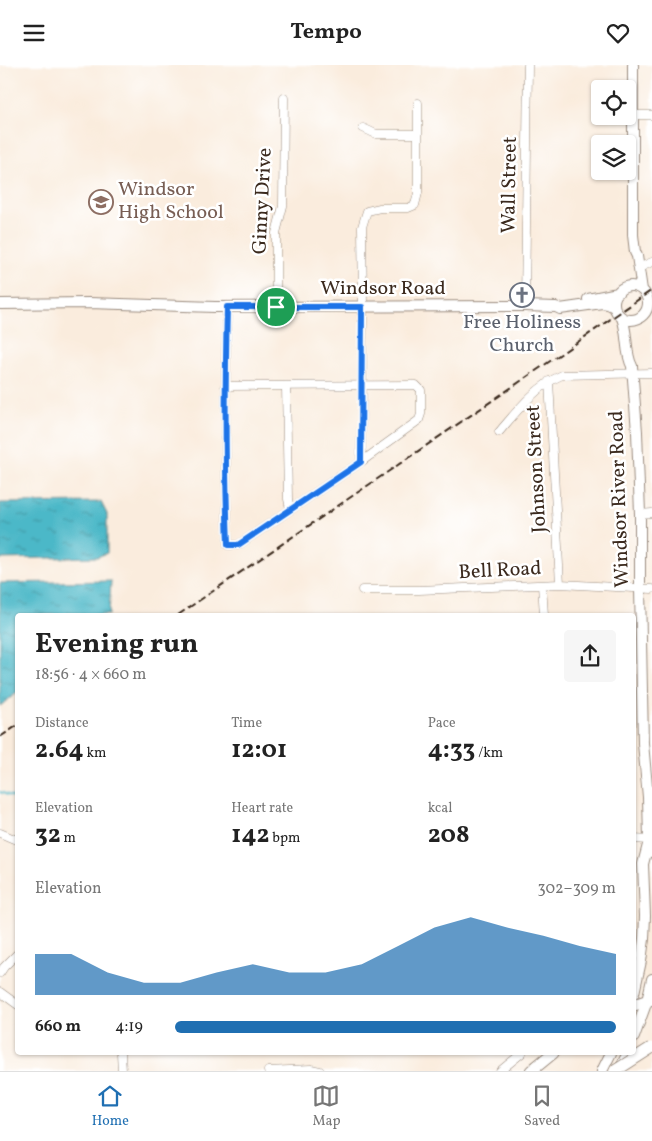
<!DOCTYPE html>
<html lang="en">
<head>
<meta charset="utf-8">
<style>
  body { margin:0; font-family:Vollkorn,serif; background:#f6f6f6; color:#222; height:100vh; display:flex; flex-direction:column; font-size:19px; white-space:nowrap }
  * { box-sizing:border-box; margin:0 }
  p { font-size:16px; color:#767676 }
  .icon { flex:none; width:28px; height:28px; fill:none; stroke:currentColor; stroke-width:2; stroke-linecap:round; stroke-linejoin:round }
  .map { position:relative; flex:1; overflow:hidden }
  .drawer { position:absolute; left:15px; top:548px; width:621px; height:442px; display:flex; flex-direction:column; background:#fff; border-radius:5px; box-shadow:0 1px 4px #0004 }
  .drawer>* { flex:none }
  .controls { position:absolute; left:591px; top:15px; display:grid; gap:10px }
  .controls a { display:grid; place-items:center; width:45px; height:45px; border-radius:5px; background:#fff; box-shadow:0 1px 4px #0004; font-size:25px }
  .pin { position:absolute; display:grid; place-items:center; width:42px; height:42px; color:#fff; margin:-21px; border:2px solid #fff; border-radius:50%; box-shadow:0 1px 5px #0007 }
  .round { display:grid; place-items:center; flex:none; width:52px; height:52px; border-radius:5px; background:#f6f6f6 }
  .head { display:flex; align-items:center; justify-content:space-between; height:85px; padding:0 20px }
  h1 { font-size:28px; font-weight:700; line-height:38px }
  .figures { display:grid; grid-template-columns:repeat(3,1fr); gap:8px; height:85px; padding:5px 20px }
  .figures div { display:grid; align-content:center }
  .figures b { font-size:25px; font-weight:700 }
  .figures small { font-size:14px; font-weight:400 }
  .figures p { font-size:14px }
  .chart { height:140px; padding:10px 20px }
  .chart p { display:flex; justify-content:space-between }
  .chart svg { width:100%; height:90px; margin-top:5px; fill:#1f6fb2; opacity:.7 }
  ul { padding:0 20px; list-style:none; font-size:16px }
  li { display:grid; grid-template-columns:80px 60px 1fr; align-items:center; height:38px }
  li i { height:12px; border-radius:6px; background:#1f6fb2 }
  header { display:flex; justify-content:space-between; align-items:center; height:65px; padding:0 20px; background:#fff; font-size:22px; font-weight:700 }
  .menu { display:flex; justify-content:space-around; align-items:center; height:70px; border-top:1px solid #e0e0e0; background:#fff; font-size:14px; color:#767676 }
  .menu a { display:grid; justify-items:center; gap:2px }
  .menu .active { color:#1f6fb2 }
  .map>svg:first-child { display:block }
  .water { fill:url(#water-ripples); stroke:#447173 }
  .lines { fill:none; stroke-linecap:round; stroke-linejoin:round }
  .stream { stroke:#4cb8c8; stroke-width:2 }
  .minor-casing { stroke:#9a8b7e; stroke-width:9 }
  .major-casing { stroke:#9a8b7e; stroke-width:12 }
  .highway-casing { stroke:#9a8b7e; stroke-width:13 }
  .minor { stroke:#fff; stroke-width:8 }
  .major { stroke:#fff; stroke-width:10 }
  .highway { stroke:#fff; stroke-width:11 }
  .rail { stroke:#3b2a1e; stroke-width:2; stroke-dasharray:8 4; stroke-linecap:butt }
  .highway-bridge-casing { stroke:#9a8b7e; stroke-width:13; stroke-linecap:butt }
  .highway-bridge { stroke:#fff; stroke-width:11 }
  .route-casing { stroke:#fff; stroke-width:10 }
  .route { stroke:#1a73e8; stroke-width:6 }
  .labels { text-anchor:middle; dominant-baseline:central; stroke-width:5; stroke-linejoin:round; paint-order:stroke }
  .street-label { font-size:20px; fill:#3b2a1e; stroke:#fff }
  .education-label { font-size:20px; fill:#785e54; stroke:#fff; text-anchor:start }
  .worship-label { font-size:20px; fill:#5b616d; stroke:#fff }
</style>
</head>
<body>
<header><svg class="icon" aria-label="menu" viewBox="0 0 24 24"><path d="M4 6h16M4 12h16M4 18h16"/></svg>Tempo<svg class="icon" aria-label="heart" viewBox="0 0 24 24"><path d="M12 20l-8-8c-3-5 5-10 8-4 3-6 11-1 8 4z"/></svg></header>
<div class="map">
<svg width="652" height="1006" viewBox="0 0 652 1006">
  <defs>
    <pattern id="water-ripples" width="26" height="14" patternUnits="userSpaceOnUse" patternTransform="scale(1.25)"><rect width="26" height="14" fill="#4cb8c8"/><path d="M2 4q2-2 4 0t4 0M15 11q2-2 4 0t4 0" fill="none" stroke="#4096a2"/></pattern>
  </defs>
  <rect width="100%" height="100%" fill="#fff"/>
  <filter id="ink" filterUnits="userSpaceOnUse"><feTurbulence type="fractalNoise" baseFrequency=".02" numOctaves="2"/><feDisplacementMap in="SourceGraphic" scale="10" xChannelSelector="R" yChannelSelector="G"/><feConvolveMatrix kernelMatrix="1 2 1 2 8 2 1 2 1" color-interpolation-filters="sRGB"/></filter>
  <filter id="wash" filterUnits="userSpaceOnUse"><feTurbulence type="fractalNoise" baseFrequency=".0096" numOctaves="4" result="noise"/><feDisplacementMap in="SourceGraphic" scale="20" xChannelSelector="R" yChannelSelector="G"/><feGaussianBlur stdDeviation="1.12" result="paint"/><feColorMatrix in="noise" values="0 0 0 0 0 0 0 0 0 0 0 0 0 0 0 0 0 1.4 0 .05"/><feComposite in="paint" operator="in"/></filter>
  <g filter="url(#wash)">
    <rect width="100%" height="100%" fill="#faecdd"/>
    <path class="water" d="M101 437 107 449V488L97 492 0 494V438Z
      M111 516 109 550H18L17 628 0 641V518Z"/>
    <g class="lines">
      <path class="stream" d="M0 727 18 734"/>
    </g>
  </g>
  <g filter="url(#ink)">
    <g class="lines">
      <defs>
        <path id="minor" d="M632 50H652
          M363 63 376 69H417
          M639 203 652 197
          M525 241 528 0
          M276 242V168L283 141 284 33
          M549 316 560 519
          M225 321 416 320 421 325V349L419 355 361 397 238 480H228C225 401 225 322 227 242
          M286 321 288 434 290 444
          M499 367C518 345 535 322 562 310L652 308
          M361 397 363 242 362 162 367 146 380 143H408L415 140 418 128V38
          M640 449 652 448
          M542 520 544 550
          M362 525H419L560 519 652 524
          M0 768 14 774H18
          M634 774 649 775
          M0 908 4 902 18 888
          M0 927 18 940
          M121 988 122 1006
          M268 1006 311 1004 320 1006
          M500 1006 522 988"/>
        <path id="major" d="M633 0V170L635 187 637 191 642 225
          M614 238a17 17 0 1 1 34 0a17 17 0 1 1-34 0Z
          M588 234 618 228
          M0 239 89 238 215 242 525 241 556 242 560 244 602 238 608 239 614 242
          M622 253C628 268 625 289 632 301L637 367 640 449V523L643 678 648 732 649 775 652 787
          M634 928 641 896 644 874 645 851 643 799 649 776
          M634 972 647 936 652 914
          M619 1005 628 988
          M602 1006 611 988"/>
        <path id="highway" d="M634 940 652 934
          M531 1006 553 988"/>
      </defs>
      <use href="#minor" class="minor-casing"/>
      <use href="#major" class="major-casing"/>
      <use href="#highway" class="highway-casing"/>
      <use href="#minor" class="minor"/>
      <use href="#major" class="major"/>
      <use href="#highway" class="highway"/>
      <path class="rail" d="M178 550 562 288 652 225
        M0 672 18 660"/>
      <defs>
        <path id="highway-bridge" d="M615 1006 651 983"/>
      </defs>
      <use href="#highway-bridge" class="highway-bridge-casing"/>
      <use href="#highway-bridge" class="highway-bridge"/>
    </g>
  </g>
  <g class="lines" filter="url(#ink)">
    <defs>
      <path id="route" d="M227 242H362L361 397 238 480H228C225 401 225 322 227 242Z"/>
    </defs>
    <use href="#route" class="route-casing"/>
    <use href="#route" class="route"/>
  </g>
  <defs>
    <symbol id="school-ring" viewBox="-11 -11 22 22"><circle r="9.5" fill="#fff" stroke="#8d6e63" stroke-width="1.5"/><path d="M0-5L7-2L0 1L-7-2ZM-4 1L0 2.5L4 1V4Q0 6-4 4Z" fill="#8d6e63"/></symbol>
    <symbol id="church-ring" viewBox="-11 -11 22 22"><circle r="9.5" fill="#fff" stroke="#6b7280" stroke-width="1.5"/><path d="M-1.2-6h2.4v3.5h3.3v2.4h-3.3V6h-2.4V-.1h-3.3v-2.4h3.3Z" fill="#6b7280"/></symbol>
  </defs>
  <g fill-rule="evenodd">
    <use href="#school-ring" x="87" y="123" width="28" height="28"/>
    <use href="#church-ring" x="508" y="216" width="28" height="28"/>
  </g>
  <g class="labels">
    <g class="street-label">
      <text transform="translate(510 120) rotate(-89)">Wall Street</text>
      <text transform="translate(263 136) rotate(-87)">Ginny Drive</text>
      <text x="383" y="224">Windsor Road</text>
      <text transform="translate(537 404) rotate(-93)">Johnson Street</text>
      <text transform="translate(620 434) rotate(-92)">Windsor River Road</text>
      <text transform="translate(500 506) rotate(-3)">Bell Road</text>
    </g>
    <g class="education-label">
      <text x="118" y="125">Windsor<tspan x="118" dy="23">High School</tspan></text>
    </g>
    <g class="worship-label">
      <text x="522" y="258">Free Holiness<tspan x="522" dy="23">Church</tspan></text>
    </g>
  </g>
</svg>
<div class="controls">
<a><svg class="icon" aria-label="locate" viewBox="0 0 24 24"><circle cx="12" cy="12" r="6"/><path d="M12 2v4M12 18v4M2 12h4M18 12h4"/></svg></a>
<a><svg class="icon" aria-label="layers" viewBox="0 0 24 24"><path d="M12 4l9 5-9 5-9-5zM3 14l9 5 9-5"/></svg></a>
</div>
<div class="pin" style="left:276px;top:242px;background:#1e9e55"><svg class="icon" aria-label="arrive" viewBox="0 0 24 24"><path d="M6 21V4h12l-3 4 3 4H6"/></svg></div>
<section class="drawer">
<div class="head"><div><h1>Evening run</h1><p>18:56 · 4 × 660 m</p></div><a class="round"><svg class="icon" aria-label="share" viewBox="0 0 24 24"><path d="M12 15V3M7 8l5-5 5 5M5 13v7h14v-7"/></svg></a></div>
<div class="figures">
<div><p>Distance</p><b>2.64<small> km</small></b></div>
<div><p>Time</p><b>12:01</b></div>
<div><p>Pace</p><b>4:33<small> /km</small></b></div>
</div>
<div class="figures">
<div><p>Elevation</p><b>32<small> m</small></b></div>
<div><p>Heart rate</p><b>142<small> bpm</small></b></div>
<div><p>kcal</p><b>208</b></div>
</div>
<div class="chart"><p><span>Elevation</span>302–309 m</p>
<svg viewBox="0 0 160 44" preserveAspectRatio="none"><path d="M0 44V24L10 24L20 33L30 38L40 38L50 33L60 29L70 33L80 33L90 29L100 20L110 11L120 6L130 11L140 15L150 20L160 24V44z"/></svg>
</div>
<ul>
<li><b>660 m</b>4:19<i style="width:100%"></i></li>
</ul>
</section>
</div>
<nav class="menu">
<a class="active"><svg class="icon" aria-label="home" viewBox="0 0 24 24"><path d="M3 11l9-7 9 7M6 9v11h12V9"/></svg>Home</a>
<a><svg class="icon" aria-label="map" viewBox="0 0 24 24"><path d="M3 6l6-2 6 2 6-2v14l-6 2-6-2-6 2zM9 4v14M15 6v14"/></svg>Map</a>
<a><svg class="icon" aria-label="saved" viewBox="0 0 24 24"><path d="M7 4h10v16l-5-4-5 4z"/></svg>Saved</a>
</nav>
</body>
</html>
